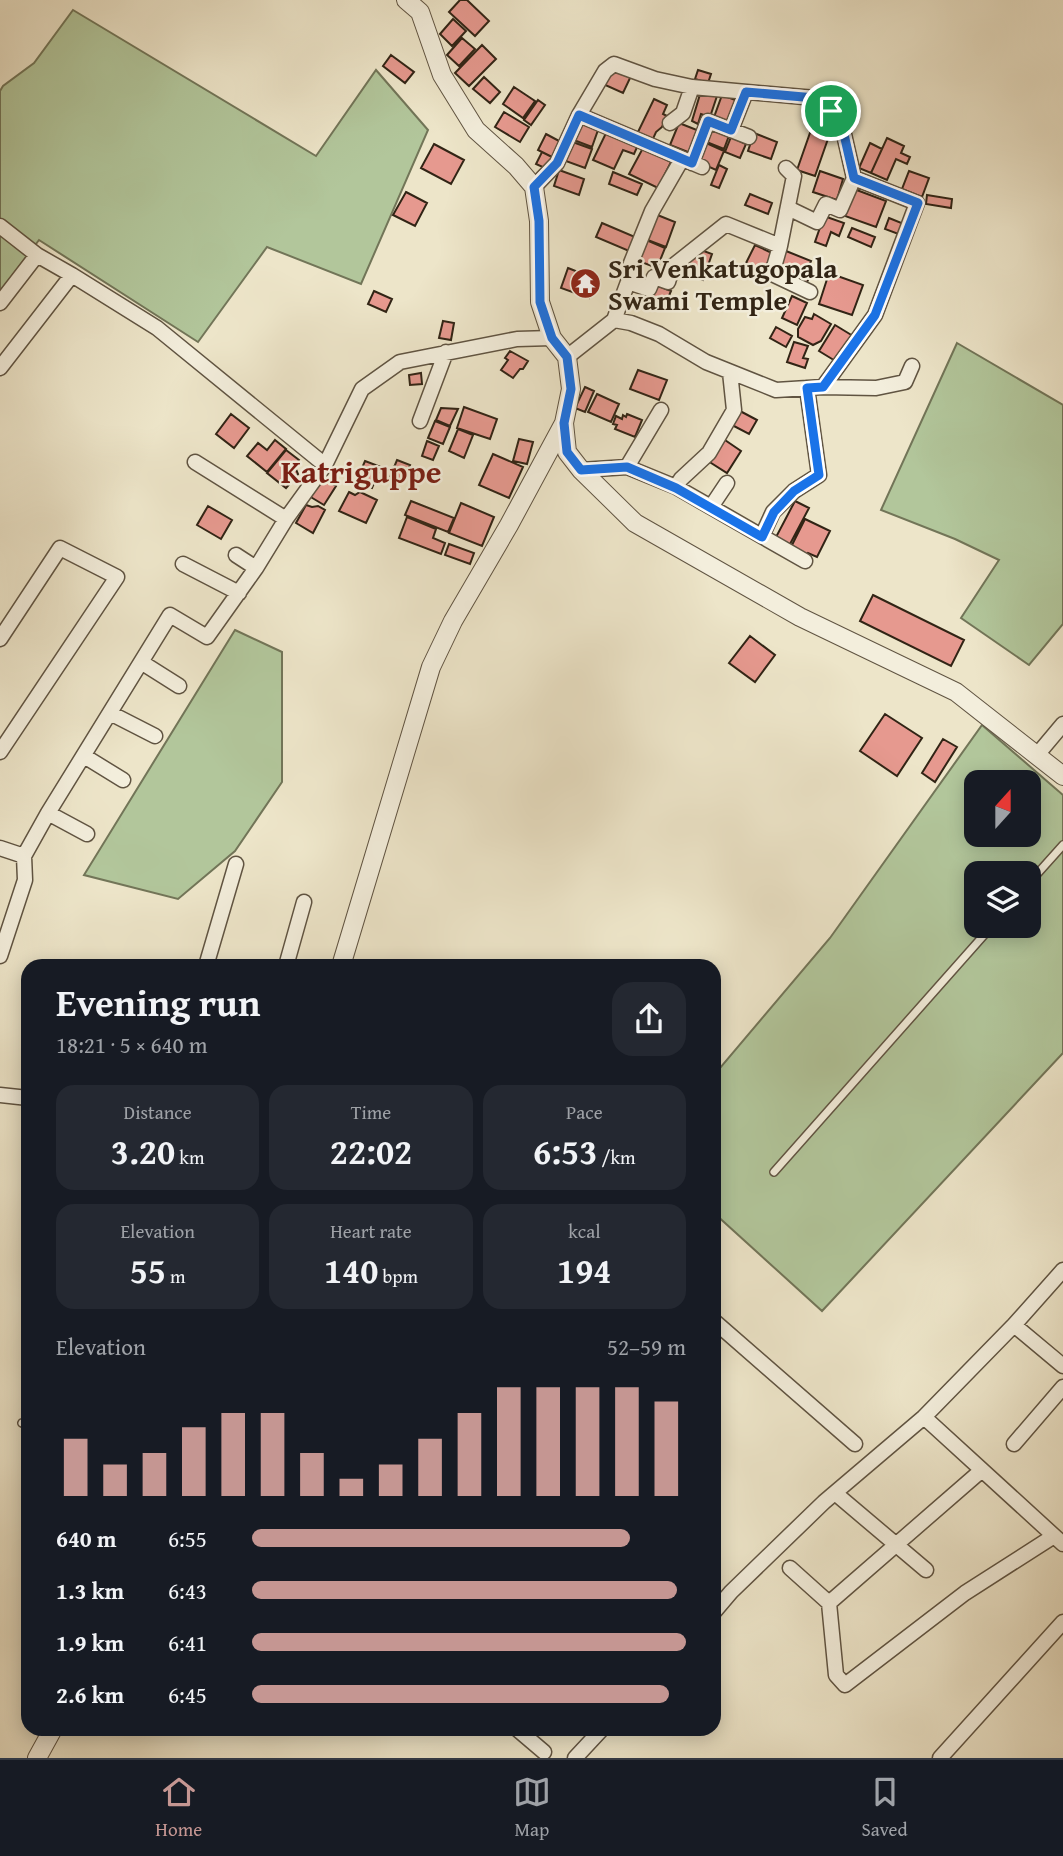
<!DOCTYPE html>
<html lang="en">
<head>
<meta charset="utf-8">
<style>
  body { margin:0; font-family:"Gentium Book Plus",serif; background:#242831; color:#f1f3f6; height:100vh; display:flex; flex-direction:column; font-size:26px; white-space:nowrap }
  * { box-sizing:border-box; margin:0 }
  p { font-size:23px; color:#9ea1a6 }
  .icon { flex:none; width:38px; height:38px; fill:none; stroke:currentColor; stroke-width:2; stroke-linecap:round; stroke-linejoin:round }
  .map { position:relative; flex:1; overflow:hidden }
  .drawer { position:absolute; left:21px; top:959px; width:700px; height:777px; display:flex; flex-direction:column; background:#171b24; border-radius:21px; box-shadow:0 4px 18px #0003 }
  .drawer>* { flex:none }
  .needle { width:46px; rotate:21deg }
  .controls { position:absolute; left:964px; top:770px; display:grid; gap:14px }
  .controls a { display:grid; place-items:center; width:77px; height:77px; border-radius:14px; background:#171b24; box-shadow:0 4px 18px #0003; font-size:35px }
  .pin { position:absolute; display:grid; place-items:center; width:60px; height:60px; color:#fff; margin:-30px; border:4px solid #fff; border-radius:50%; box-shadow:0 2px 7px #0007 }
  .round { display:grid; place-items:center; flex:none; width:74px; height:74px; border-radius:21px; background:#242831 }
  .overview { display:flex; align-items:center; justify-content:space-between; height:119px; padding:0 35px }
  h1 { font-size:38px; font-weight:700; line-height:52px }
  .metrics { display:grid; grid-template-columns:repeat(3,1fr); gap:10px; height:119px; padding:7px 35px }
  .metrics div { display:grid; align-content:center; border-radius:18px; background:#242831; text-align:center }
  .metrics b { font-size:35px; font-weight:700 }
  .metrics small { font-size:19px; font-weight:400 }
  .metrics p { font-size:19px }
  .chart { height:196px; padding:14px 35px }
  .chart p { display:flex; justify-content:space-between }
  .chart svg { width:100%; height:126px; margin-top:7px; stroke:#c59692; stroke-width:6 }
  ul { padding:0 35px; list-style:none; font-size:23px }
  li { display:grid; grid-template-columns:112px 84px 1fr; align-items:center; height:52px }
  li i { height:18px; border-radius:9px; background:#c59692 }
  .tabs { display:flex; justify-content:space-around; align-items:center; height:98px; border-top:2px solid #363941; background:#171b24; font-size:19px; color:#9ea1a6 }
  .tabs a { display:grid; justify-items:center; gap:4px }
  .tabs .current { color:#c59692 }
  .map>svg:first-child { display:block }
  .green { fill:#b2c69b; stroke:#727558; stroke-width:2; fill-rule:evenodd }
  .building { fill:#e6998f; stroke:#312415; stroke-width:2 }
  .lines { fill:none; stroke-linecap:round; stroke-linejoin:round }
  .service-casing { stroke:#605442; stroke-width:10 }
  .minor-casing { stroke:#605442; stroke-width:17 }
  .tertiary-casing { stroke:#605442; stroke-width:20 }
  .service { stroke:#f3eedc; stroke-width:7 }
  .minor { stroke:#f3eedc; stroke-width:14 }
  .tertiary { stroke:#f3eedc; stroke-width:18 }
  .route-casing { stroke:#fff; stroke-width:14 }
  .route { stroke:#1a73e8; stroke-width:9 }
  .labels { text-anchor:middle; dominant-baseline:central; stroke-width:5; stroke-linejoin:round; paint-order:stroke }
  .poi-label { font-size:28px; font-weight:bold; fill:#312415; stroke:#f3eedc; text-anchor:start }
  .quarter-label { font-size:32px; font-weight:bold; fill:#7a1f14; stroke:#f3eedc }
</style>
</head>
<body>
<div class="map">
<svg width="1063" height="1758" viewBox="0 0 1063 1758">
  <rect width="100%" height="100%" fill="#ede5c9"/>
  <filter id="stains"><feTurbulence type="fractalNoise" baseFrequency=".00286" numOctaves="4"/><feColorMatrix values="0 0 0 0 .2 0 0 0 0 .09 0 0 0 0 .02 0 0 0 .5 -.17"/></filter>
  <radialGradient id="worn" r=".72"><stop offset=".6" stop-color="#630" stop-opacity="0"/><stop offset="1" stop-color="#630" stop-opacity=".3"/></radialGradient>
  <path class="green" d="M73 10 316 156 376 70 428 130 361 284 267 247 198 342 39 240 0 292V91L3 86 34 63Z
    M957 343 1063 405V624L1029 665 961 618 999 560 955 539 881 510Z
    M235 630 282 652V782L235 851 178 899 84 875Z
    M982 725 1063 795V1053L822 1311 714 1213V1075L830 938ZM976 782H1029V835H976ZM976 873H1029V926H976Z"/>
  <path class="building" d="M460 0H467L489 21 475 36 449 12Z
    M453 19 466 31 452 46 440 34Z
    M462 38 475 49 459 66 447 55Z
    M482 45 496 59 469 86 455 73Z
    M391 55 414 72 405 83 383 66Z
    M611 67 631 76 623 93 603 84Z
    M698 70 711 74 708 83 695 79Z
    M484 77 500 92 490 103 473 89Z
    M514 87 535 101 523 118 503 104Z
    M701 91 717 96 710 117 701 114 698 124 692 121Z
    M722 95 738 101 729 126 713 120Z
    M654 99 667 105 663 114 667 116 662 127 656 132 652 141 637 134Z
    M538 100 545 105 531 125 524 120Z
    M504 112 529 127 520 142 495 127Z
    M577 122 598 130 592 147 571 139Z
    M679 123 702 132 693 154 670 145Z
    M710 126 730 133 724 149 704 141Z
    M811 130 829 136 815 176 797 170Z
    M607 131 638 145 634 154 623 150 614 169 593 160Z
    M754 133 777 142 771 159 748 151Z
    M546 134 561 142 554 158 538 150Z
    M731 137 746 144 740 158 725 152Z
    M887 138 904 146 901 153 910 157 907 164 896 159 887 180 871 173Z
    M570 141 592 149 585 168 563 160Z
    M704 142 724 151 716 170 696 161Z
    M870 143 882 149 871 173 859 168Z
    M434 144 464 160 451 184 421 168Z
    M643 148 671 162 658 188 629 174Z
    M542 152 552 157 547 169 536 164Z
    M719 165 727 169 719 188 711 185Z
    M559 170 584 179 579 195 554 186Z
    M820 171 843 179 837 200 813 192Z
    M909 171 929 178 922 197 902 189Z
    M613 172 642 184 637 195 609 184Z
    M854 189 886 201 876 227 845 216Z
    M406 192 427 203 415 226 393 215Z
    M750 194 772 203 768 214 745 205Z
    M927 195 952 199 951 208 926 204Z
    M655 214 675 222 666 247 645 239Z
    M824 216 844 223 839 236 831 232 826 246 815 242Z
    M889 218 904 224 901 235 885 229Z
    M602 223 635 237 629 251 596 237Z
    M852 228 875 237 871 247 848 237Z
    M644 239 665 248 657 268 636 260Z
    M755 245 772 253 764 271 746 263Z
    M701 250 712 254 703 280 680 271Z
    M786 251 811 261 805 274 808 280 805 286 776 273Z
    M568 268 596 279 589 298 561 288Z
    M829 273 863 285 852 315 819 304Z
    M654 284 671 291 665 305 648 299Z
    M374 291 392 299 386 312 368 304Z
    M792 296 807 303 797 325 782 318Z
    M814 314 831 324 821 341 813 345 798 337V329L805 317 812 319Z
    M443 321 454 323 451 340 439 338Z
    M835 325 853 336 837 362 819 351Z
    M776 327 792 336 786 347 770 338Z
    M794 342 808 346 803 358 808 359 805 368 787 362Z
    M510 351 528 361 523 369H520L513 378 501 370 508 360 505 358Z
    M638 370 667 380 659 400 630 389Z
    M421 373 422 384 410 385 409 375Z
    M585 387 594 391 585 412 575 408Z
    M597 394 619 404 611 422 588 412Z
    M464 407 497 419 490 439 457 428Z
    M441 408 458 409 450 426 436 420Z
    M740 411 757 420 749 434 732 425Z
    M231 414 249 428 234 448 216 434Z
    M627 414 642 420 635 437 615 429 617 425 613 424 616 416 622 419 623 415 626 417Z
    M435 421 450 427 443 444 428 438Z
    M458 429 473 435 464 458 449 451Z
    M722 438 741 451 727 473 708 461Z
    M519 439 533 442 527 464 513 461Z
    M275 440 286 449 267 472 247 456 258 443 267 450Z
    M427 441 439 446 433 460 422 456Z
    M286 450 299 460 295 467 298 474 286 488 267 473Z
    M493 454 523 467 509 498 479 485Z
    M397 460 410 465 402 482 390 477Z
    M365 461 381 467 372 488 356 482Z
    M320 477 336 486 324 505 309 496Z
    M349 492 355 495 360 492 377 500 366 523 339 511Z
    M411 501 454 518 448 532 405 515Z
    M795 501 809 508 789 546 775 539Z
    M461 503 494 517 482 546 449 533Z
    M306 505 312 507 318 506 325 510 313 533 296 523Z
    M208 506 232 520 221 539 197 525Z
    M407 517 436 529 433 538 445 543 441 554 399 538Z
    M805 519 830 531 817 557 808 553 806 556 790 549Z
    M449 544 474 553 470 564 445 555Z
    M873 595 964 640 951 666 860 621Z
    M750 636 775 655 755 682 729 663Z
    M885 714 922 738 897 776 860 751Z
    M943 739 957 747 935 782 922 773Z"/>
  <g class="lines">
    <defs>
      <path id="service" d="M1029 883 1063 845
        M774 1172 992 926
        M22 1423 28 1425"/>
      <path id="minor" d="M579 115 702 167
        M670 123 683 113 692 87
        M731 130 746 92
        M692 163 708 121 749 137
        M786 168 794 176 780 246 772 274 810 292
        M534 187 557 163 579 115 605 71 614 64 655 79 692 87 815 98 831 111 843 130 854 178
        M788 208 817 222 826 204 840 210 854 178 917 203 875 315 823 387
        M0 226 37 255 72 275 157 328 325 465
        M628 282 649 289 654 277 668 282 673 266 726 224 780 246
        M0 303 37 255
        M614 320 628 282 631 263 652 211 682 159
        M567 357 614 320 631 323 659 334 706 362 776 390 823 387 876 388 905 382 912 366
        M0 368 72 275
        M420 421 446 352
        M195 462 286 519
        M627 467 661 410
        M581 470 627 467 676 487 681 479 709 453 734 410 730 372
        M676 487 805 561
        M711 507 727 483
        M762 536 773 512 794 491 819 475 807 388
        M236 555 256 568
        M183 564 239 593
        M0 639 60 548 117 577 0 752
        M141 662 179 686
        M110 713 155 736
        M1037 755 1063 724
        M84 756 123 780
        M48 813 87 834
        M0 848 24 856 48 813 170 615 207 637 256 568 286 519 325 465 362 389 400 362 517 339 552 338
        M0 956 25 880 24 856
        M206 966 236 864
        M286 966 304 902
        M0 1095 28 1098
        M714 1321 855 1444
        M1014 1325 1063 1366
        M924 1417 1063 1544
        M1014 1444 1063 1387
        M835 1493 926 1570
        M790 1568 829 1603 836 1675 845 1685 965 1593 1054 1536
        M829 1603 982 1470
        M714 1612 731 1592 824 1502 924 1417 1014 1325 1063 1270
        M517 1729 544 1752
        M575 1758 602 1729
        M940 1758 1063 1622"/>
      <path id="tertiary" d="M406 0 420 12 442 75 476 130 516 166 534 187 539 221 540 302 552 338 567 357 571 389 564 423 567 452 581 470 635 523 800 617 956 692 1063 776
        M341 966 431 667 453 621 509 525 564 423
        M37 1758 53 1729"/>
    </defs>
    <use href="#service" class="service-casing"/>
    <use href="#minor" class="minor-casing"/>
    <use href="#tertiary" class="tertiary-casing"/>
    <use href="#service" class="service"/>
    <use href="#minor" class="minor"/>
    <use href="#tertiary" class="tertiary"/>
  </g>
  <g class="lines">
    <defs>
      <path id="route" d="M746 92 815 98 831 111 843 130 854 178 918 203 875 315 823 387 807 388 819 475 794 491 774 512 762 537 676 488 627 467 581 470 567 452 564 423 571 389 567 357 552 338 540 302 539 221 534 187 557 163 579 115 692 163 708 121 731 130Z"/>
    </defs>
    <use href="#route" class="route-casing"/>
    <use href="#route" class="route"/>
  </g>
  <defs>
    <symbol id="temple-disc" viewBox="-11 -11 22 22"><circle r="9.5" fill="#8f2418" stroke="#f3eedc"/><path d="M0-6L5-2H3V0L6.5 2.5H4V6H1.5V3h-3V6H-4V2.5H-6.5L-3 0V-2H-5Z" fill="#fff"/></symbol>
  </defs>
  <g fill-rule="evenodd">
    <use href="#temple-disc" x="568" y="266" width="35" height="35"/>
  </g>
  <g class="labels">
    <g class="poi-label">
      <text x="608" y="267">Sri Venkatugopala<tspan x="608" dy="32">Swami Temple</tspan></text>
    </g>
    <g class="quarter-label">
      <text x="361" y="471">Katriguppe</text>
    </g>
  </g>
  <rect width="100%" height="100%" filter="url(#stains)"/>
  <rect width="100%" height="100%" fill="url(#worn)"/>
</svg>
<div class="controls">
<a><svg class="needle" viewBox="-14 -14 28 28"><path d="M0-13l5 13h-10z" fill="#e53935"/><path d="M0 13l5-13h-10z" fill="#9ea1a6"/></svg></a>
<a><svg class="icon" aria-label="layers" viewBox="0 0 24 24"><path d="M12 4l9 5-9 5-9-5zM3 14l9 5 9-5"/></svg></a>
</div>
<div class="pin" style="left:831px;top:111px;background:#1e9e55"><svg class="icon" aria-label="arrive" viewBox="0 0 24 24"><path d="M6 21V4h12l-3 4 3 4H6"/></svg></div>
<section class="drawer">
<div class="overview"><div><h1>Evening run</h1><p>18:21 · 5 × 640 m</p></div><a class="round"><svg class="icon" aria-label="share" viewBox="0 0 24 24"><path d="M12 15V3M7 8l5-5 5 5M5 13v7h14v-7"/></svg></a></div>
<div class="metrics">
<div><p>Distance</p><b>3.20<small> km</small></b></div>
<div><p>Time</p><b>22:02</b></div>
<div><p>Pace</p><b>6:53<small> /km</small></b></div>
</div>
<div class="metrics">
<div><p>Elevation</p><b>55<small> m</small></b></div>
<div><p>Heart rate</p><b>140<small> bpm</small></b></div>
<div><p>kcal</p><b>194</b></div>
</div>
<div class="chart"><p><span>Elevation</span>52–59 m</p>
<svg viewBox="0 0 160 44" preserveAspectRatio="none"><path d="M5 44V24M15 44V33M25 44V29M35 44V20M45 44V15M55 44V15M65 44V29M75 44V38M85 44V33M95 44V24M105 44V15M115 44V6M125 44V6M135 44V6M145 44V6M155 44V11"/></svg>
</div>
<ul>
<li><b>640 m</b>6:55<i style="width:87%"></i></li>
<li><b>1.3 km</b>6:43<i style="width:98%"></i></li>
<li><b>1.9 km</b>6:41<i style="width:100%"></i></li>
<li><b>2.6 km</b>6:45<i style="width:96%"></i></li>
</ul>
</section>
</div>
<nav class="tabs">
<a class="current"><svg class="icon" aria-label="home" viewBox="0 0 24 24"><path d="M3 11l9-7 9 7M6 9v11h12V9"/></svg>Home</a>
<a><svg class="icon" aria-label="map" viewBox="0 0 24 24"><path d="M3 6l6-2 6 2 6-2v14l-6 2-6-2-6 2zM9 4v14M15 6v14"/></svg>Map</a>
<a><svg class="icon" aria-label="saved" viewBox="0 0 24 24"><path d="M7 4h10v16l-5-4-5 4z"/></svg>Saved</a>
</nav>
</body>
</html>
